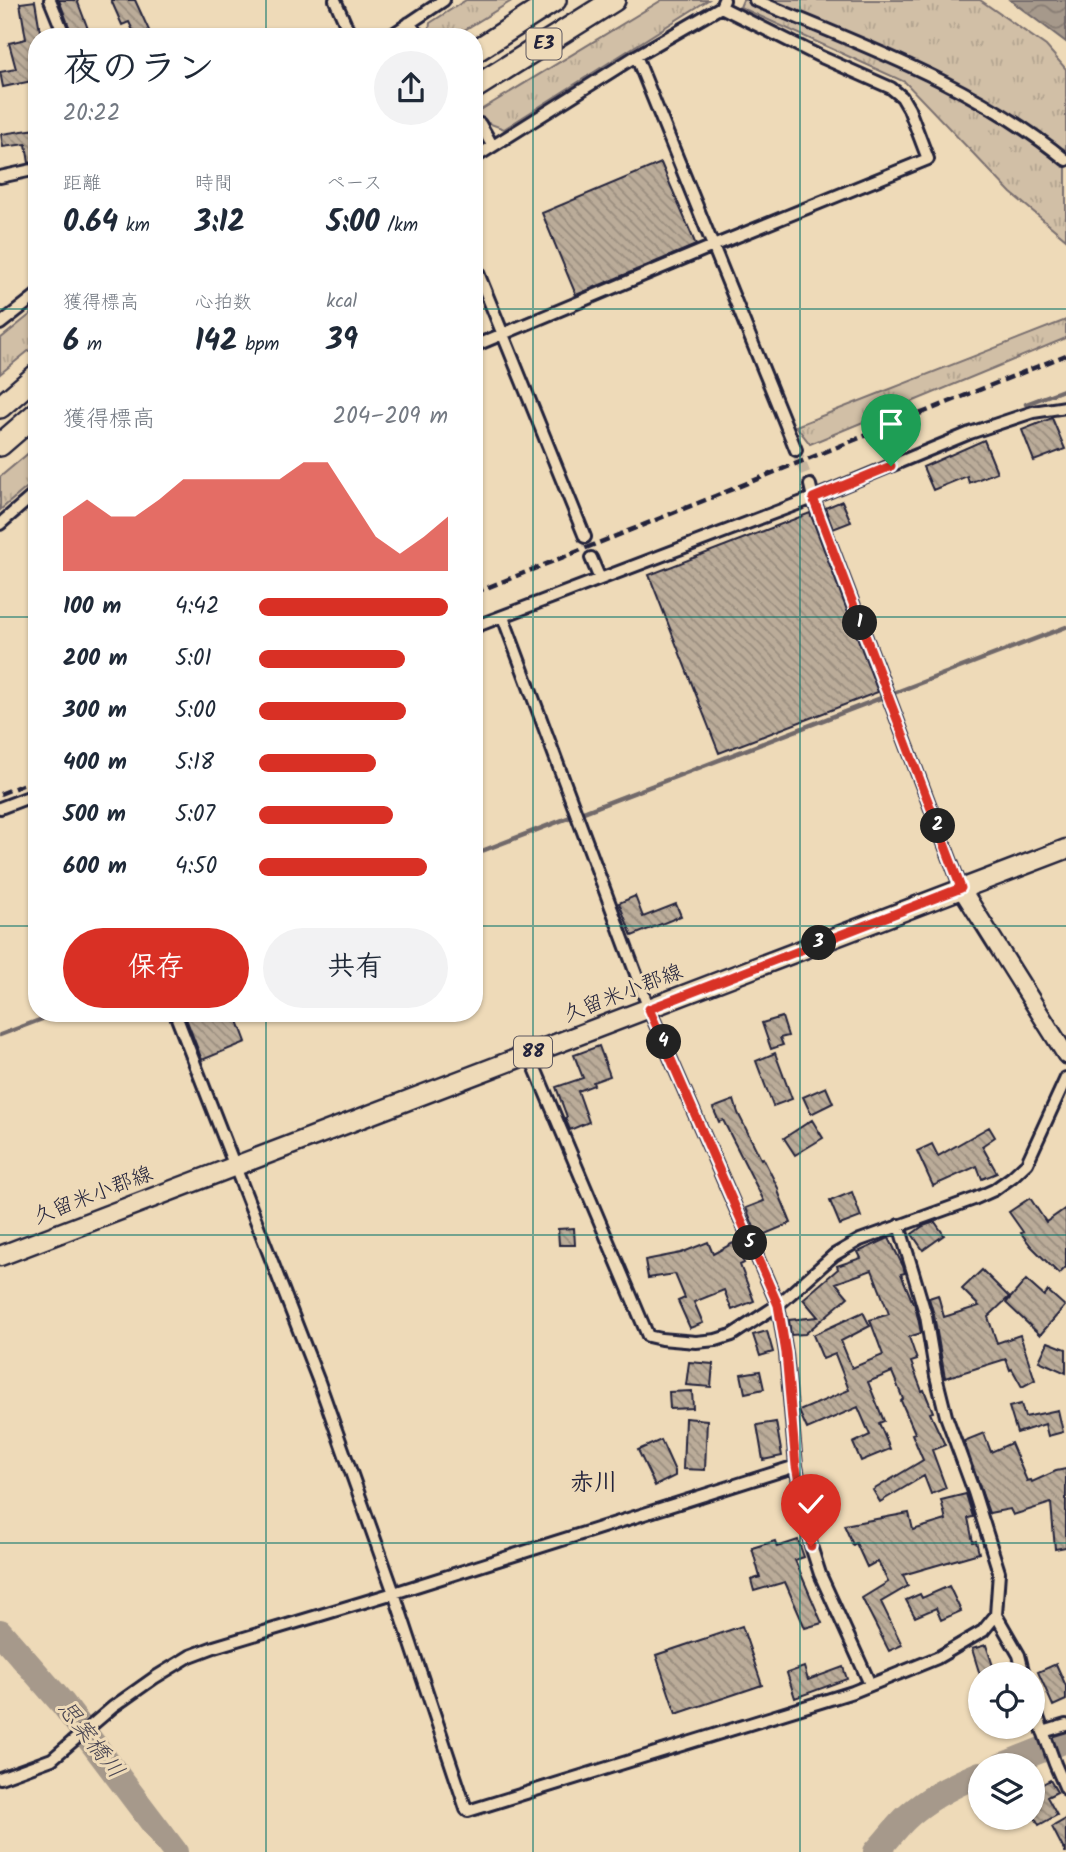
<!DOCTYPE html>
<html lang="ja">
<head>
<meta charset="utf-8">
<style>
  body { margin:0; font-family:Kalam,"Klee One",sans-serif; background:#f2f2f3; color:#1f2937; height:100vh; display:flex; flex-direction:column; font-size:26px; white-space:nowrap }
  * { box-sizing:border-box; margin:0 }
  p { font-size:23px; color:#747a83 }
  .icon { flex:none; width:38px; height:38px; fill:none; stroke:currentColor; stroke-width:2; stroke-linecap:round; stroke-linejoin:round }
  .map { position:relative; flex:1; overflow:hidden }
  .details { position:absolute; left:28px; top:28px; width:455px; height:994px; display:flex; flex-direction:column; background:#fff; border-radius:28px; box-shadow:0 2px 5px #0004 }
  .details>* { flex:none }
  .buttons { position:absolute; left:968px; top:1662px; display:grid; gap:14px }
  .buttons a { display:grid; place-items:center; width:77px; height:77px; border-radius:50%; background:#fff; box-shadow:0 2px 5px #0004; font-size:35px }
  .pin { position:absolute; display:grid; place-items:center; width:60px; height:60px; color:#fff; margin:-72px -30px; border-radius:50% 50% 50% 0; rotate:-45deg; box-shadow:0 0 7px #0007 }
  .pin .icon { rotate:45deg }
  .km { position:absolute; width:35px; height:35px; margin:-18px; border-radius:50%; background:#222; color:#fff; font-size:19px; line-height:35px; text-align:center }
  .round { display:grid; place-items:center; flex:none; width:74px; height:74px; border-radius:37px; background:#f2f2f3 }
  .overview { display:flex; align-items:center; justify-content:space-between; height:119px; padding:0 35px }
  h1 { font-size:38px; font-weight:800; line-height:52px }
  .metrics { display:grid; grid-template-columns:repeat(3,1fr); gap:10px; height:119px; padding:7px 35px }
  .metrics div { display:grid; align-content:center }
  .metrics b { font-size:30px; font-weight:800 }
  .metrics small { font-size:19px; font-weight:400 }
  .metrics p { font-size:19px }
  .chart { height:196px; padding:14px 35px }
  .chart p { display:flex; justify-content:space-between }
  .chart svg { width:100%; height:126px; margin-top:7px; fill:#d93025; opacity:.7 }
  .button { display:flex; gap:14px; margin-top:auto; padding:14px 35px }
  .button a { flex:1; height:80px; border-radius:42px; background:#d93025; color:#fff; font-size:28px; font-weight:800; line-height:80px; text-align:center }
  .button a+a { background:#f2f2f3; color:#1f2937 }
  ul { padding:0 35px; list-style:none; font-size:23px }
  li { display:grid; grid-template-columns:112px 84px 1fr; align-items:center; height:52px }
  li i { height:18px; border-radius:9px; background:#d93025 }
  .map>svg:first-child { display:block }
  .grass { fill:url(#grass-tufts); stroke:#7a7070; stroke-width:2 }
  .water { fill:url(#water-waves); stroke:#71696b; stroke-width:2 }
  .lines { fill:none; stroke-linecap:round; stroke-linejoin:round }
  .stream { stroke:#71696b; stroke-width:4.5 }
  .river { stroke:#a6998b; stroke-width:26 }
  .building { fill:url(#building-back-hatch); stroke:#22223b; stroke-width:2 }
  .street-tunnel { stroke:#c5b59f; stroke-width:10; stroke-dasharray:10 5; stroke-linecap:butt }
  .street-casing { stroke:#22223b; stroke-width:16 }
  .secondary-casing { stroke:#22223b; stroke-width:21 }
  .primary-casing { stroke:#22223b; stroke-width:23 }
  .highway-casing { stroke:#22223b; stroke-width:26 }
  .street { stroke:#eedab8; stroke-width:10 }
  .secondary { stroke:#eedab8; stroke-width:16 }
  .primary { stroke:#eedab8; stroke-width:18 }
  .highway { stroke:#eedab8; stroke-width:21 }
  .rail { stroke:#22223b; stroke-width:4.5; stroke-dasharray:10 5; stroke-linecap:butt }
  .route-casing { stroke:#fff; stroke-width:14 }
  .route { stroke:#d93025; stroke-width:9 }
  .grid { fill:none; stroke:#0f766e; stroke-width:2; stroke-opacity:0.55 }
  .labels { text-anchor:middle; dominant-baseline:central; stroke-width:6; stroke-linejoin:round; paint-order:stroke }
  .shield { fill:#eedab8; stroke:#5f5960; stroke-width:2 }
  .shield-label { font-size:19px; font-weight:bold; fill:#22223b }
  .street-label { font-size:21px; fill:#22223b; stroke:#eedab8 }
  .water-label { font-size:23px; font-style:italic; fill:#4a4653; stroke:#eedab8 }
  .quarter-label { font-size:24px; font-weight:bold; fill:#22223b; stroke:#eedab8 }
</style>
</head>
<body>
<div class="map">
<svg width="1066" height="1852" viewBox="0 0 1066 1852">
  <defs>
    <pattern id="grass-tufts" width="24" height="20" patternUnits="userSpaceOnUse" patternTransform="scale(1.75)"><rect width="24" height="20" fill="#d1bfa6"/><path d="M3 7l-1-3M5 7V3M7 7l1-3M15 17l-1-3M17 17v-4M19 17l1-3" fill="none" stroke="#b3a490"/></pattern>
    <pattern id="water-waves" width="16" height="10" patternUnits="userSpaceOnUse" patternTransform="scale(1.75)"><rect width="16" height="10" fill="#a6998b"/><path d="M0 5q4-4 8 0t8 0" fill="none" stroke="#877c73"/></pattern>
    <pattern id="building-back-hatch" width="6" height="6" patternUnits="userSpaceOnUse" patternTransform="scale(1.75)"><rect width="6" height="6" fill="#bbac99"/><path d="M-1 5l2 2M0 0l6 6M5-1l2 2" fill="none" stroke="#988c7e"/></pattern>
  </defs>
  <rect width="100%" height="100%" fill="#eedab8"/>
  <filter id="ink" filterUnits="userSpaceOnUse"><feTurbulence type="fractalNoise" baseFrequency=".0143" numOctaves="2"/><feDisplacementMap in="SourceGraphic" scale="14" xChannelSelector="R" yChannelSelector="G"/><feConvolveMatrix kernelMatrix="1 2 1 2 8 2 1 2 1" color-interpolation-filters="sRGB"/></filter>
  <g filter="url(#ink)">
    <path class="grass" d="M466 0H513L453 37H428L430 23Z
      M662 0H708L504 129 480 120 477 144 474 146V114Z
      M743 0H980L1046 46 1066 69V239L1011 193 905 82 740 7Z
      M37 309V344L0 374V339Z
      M1066 320V338L810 444 796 426Z
      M37 446V479L0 510V477Z"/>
    <path class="water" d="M1010 0H1066V42Z"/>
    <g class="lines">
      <path class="stream" d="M1026 404 1066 389
        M474 854 1066 627
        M0 1035 58 1013"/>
      <path class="river" d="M0 1632 63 1704 175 1852
        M1001 1766 1066 1740
        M876 1852C886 1841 895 1829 905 1819 926 1799 953 1785 980 1774"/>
    </g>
    <path class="building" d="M59 0H77L91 37H73Z
      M111 0H135L152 37H136L129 22 122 25Z
      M35 1 41 37H37V80L3 87 0 72 16 69 9 43 26 39 20 3Z
      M37 129V161L29 163 26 144 3 147 1 134Z
      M661 163 696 245 576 295 542 213Z
      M1052 418 1065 449 1034 461 1022 430Z
      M984 440 997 472 969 483 967 476 933 490 923 467Z
      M842 501 851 522 833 529 825 508Z
      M810 513 878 692 719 753 649 575Z
      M635 896 643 917 676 904 681 916 632 936 619 903Z
      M184 1013H235L246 1042 202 1060Z
      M782 1017 788 1036 780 1038 783 1045 771 1049 762 1023Z
      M599 1046 610 1076 593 1082 594 1085 578 1091 589 1122 570 1130 565 1118 567 1117 556 1087 583 1078 574 1055Z
      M775 1053 792 1099 773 1106 756 1061Z
      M826 1087 833 1103 811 1114 803 1097Z
      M734 1100 738 1113 761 1159 763 1158 779 1190 778 1191 791 1223 758 1237 746 1208 764 1201 723 1120 719 1122 713 1108Z
      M812 1120 823 1138 795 1155 784 1138Z
      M989 1127 995 1137 982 1146 997 1173 982 1179 977 1166 933 1186 917 1151 932 1144 938 1156Z
      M852 1192 861 1217 840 1225 830 1201Z
      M1030 1198 1046 1222 1066 1208V1267L1059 1274 1031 1246 1021 1233 1023 1232 1009 1212Z
      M935 1222 944 1235 923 1250 912 1234 923 1226Z
      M574 1228 575 1245H559L558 1229Z
      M889 1238 903 1266 905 1273 901 1274 913 1303H914L918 1318 921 1333 909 1337 917 1360 911 1362 922 1391 924 1390 933 1412 930 1413 945 1445 932 1450 946 1488 931 1494 924 1476 880 1502 873 1490 923 1460 912 1434 915 1433 901 1401 903 1399 892 1372 868 1382 884 1421 879 1423 890 1449 861 1461 853 1443 870 1435 858 1407 807 1429 799 1411 849 1390 835 1354 823 1359 813 1335 863 1312 870 1326 841 1341 852 1368 883 1355 870 1320 889 1314 872 1270 836 1283 848 1297 805 1334 791 1335 789 1320 818 1317 803 1299 838 1269 837 1266 861 1258 858 1252Z
      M708 1242 713 1254 733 1243 744 1263 740 1265 754 1301 732 1310 724 1290 694 1302 703 1323 690 1328 678 1301 685 1298 675 1274 648 1278 645 1260 681 1253Z
      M982 1270 1009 1297 988 1317 997 1343 1020 1335 1035 1380 1022 1387 1012 1369 1010 1370 1006 1359 945 1378 934 1315 929 1298 938 1295 944 1317 979 1306 962 1289Z
      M1026 1280 1044 1296 1048 1291 1065 1306 1040 1335 1006 1303Z
      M767 1331 773 1352 760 1356 753 1335Z
      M1048 1342 1066 1349V1373L1039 1361Z
      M689 1362 713 1364 711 1387 686 1385Z
      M760 1371 764 1389 745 1393 741 1374Z
      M692 1391 693 1408 670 1409 669 1392Z
      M1021 1404 1025 1417 1058 1410 1063 1432 1048 1436 1045 1424 1017 1433 1009 1407Z
      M685 1418 707 1420 705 1470 683 1469Z
      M776 1422 782 1456 763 1460 757 1425Z
      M984 1433 991 1452 1011 1443 1027 1481 1031 1480 1032 1482 1056 1471 1066 1469V1547L1055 1549 1051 1503 1013 1515 1010 1509 989 1513 964 1441Z
      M661 1440 675 1471V1476L655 1486 638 1450Z
      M966 1494 973 1517 968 1518 973 1542 976 1541 979 1553 903 1575 908 1586 881 1602 902 1645 889 1651 862 1598 888 1582 878 1561 867 1567 856 1543 853 1545 844 1525 909 1513 913 1530 946 1520 941 1500Z
      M798 1540 804 1557 795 1560 822 1623 805 1628 785 1582 754 1591 751 1580 760 1577 752 1548 775 1541 777 1547Z
      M949 1586 961 1611 941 1620 936 1608 915 1617 906 1600 920 1594 922 1598Z
      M742 1626 762 1685 676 1714 656 1655Z
      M986 1645 996 1675H980L972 1649Z
      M1056 1664 1066 1686V1700L1053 1706 1038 1672Z
      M804 1667 808 1680 843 1667 847 1679 795 1698 787 1673Z
      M1050 1780 1057 1792 1047 1797 1057 1815 1039 1825 1032 1812V1790Z
      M1066 1819V1852H1065L1052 1827Z"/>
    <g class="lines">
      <path class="street-tunnel" d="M796 450 810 485
        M585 537 591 558"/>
      <defs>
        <path id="street" d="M50 0 65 37
          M335 0 351 37
          M755 0C864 46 973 84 1066 160
          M409 23 420 37
          M389 37 444 0
          M636 56 796 450
          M480 124 492 145
          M474 158 636 56 721 7 724 0
          M0 177 37 169
          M474 263 585 537
          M0 324 37 295
          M474 346 713 246 928 159 909 109 902 97 891 88 819 56 721 7
          M810 485 813 498 961 888
          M0 524 37 492
          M591 558 600 579
          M503 617 649 1009 778 1305 786 1353 796 1466 811 1546 820 1574 870 1684
          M474 627 813 498 970 433 1033 412 1066 407
          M0 808 37 794
          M175 1013 319 1382 394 1593 466 1809 468 1811 853 1692 937 1658 983 1631 996 1615
          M529 1054 648 1336 661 1339 696 1342 716 1340 732 1335 778 1305 834 1255 860 1240 974 1199 994 1190 1012 1177 1027 1163 1066 1078
          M899 1225 926 1316 936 1376 946 1416 974 1492 999 1572 996 1615 1019 1655 1024 1675
          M1032 1701 1055 1764 1066 1789
          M1043 1732 1066 1725
          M0 1778 52 1759 113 1707 154 1678 190 1656 214 1647 394 1593 796 1466"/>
        <path id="secondary" d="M961 888 1066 1055"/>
        <path id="primary" d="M0 1256 1066 849"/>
        <path id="highway" d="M474 52 555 0
          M474 88 614 0
          M0 407 37 375
          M0 445 37 413"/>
      </defs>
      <use href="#street" class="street-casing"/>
      <use href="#secondary" class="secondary-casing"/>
      <use href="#primary" class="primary-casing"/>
      <use href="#highway" class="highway-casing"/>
      <use href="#street" class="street"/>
      <use href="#secondary" class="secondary"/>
      <use href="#primary" class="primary"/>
      <use href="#highway" class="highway"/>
      <path class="rail" d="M474 593 1066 355
        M0 794 37 779"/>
    </g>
  </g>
  <g class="lines" filter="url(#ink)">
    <defs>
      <path id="route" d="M811 1546 796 1466 786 1353 778 1305 649 1009 961 888 813 498 891 466"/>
    </defs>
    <use href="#route" class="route-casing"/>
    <use href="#route" class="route"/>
  </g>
  <path class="grid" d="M266 0V37M533 0V1852M800 0V1852M0 309H37M474 309H1066M0 617H37M474 617H1066M0 926H37M474 926H1066M266 1013V1852M0 1235H1066M0 1543H1066"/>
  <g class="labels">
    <g class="shield">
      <rect x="526.5" y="28.5" width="35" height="31" rx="5"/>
      <rect x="514" y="1036.5" width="38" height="31" rx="5"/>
    </g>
    <g class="shield-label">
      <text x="544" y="44">E3</text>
      <text x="533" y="1052">88</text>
    </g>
    <g class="street-label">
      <text transform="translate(623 994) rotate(-21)">久留米小郡線</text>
      <text transform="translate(93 1196) rotate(-21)">久留米小郡線</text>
    </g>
    <g class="water-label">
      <text transform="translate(90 1740) rotate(52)">思案橋川</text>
    </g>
    <g class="quarter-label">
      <text x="594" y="1483">赤川</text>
    </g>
  </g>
</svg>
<div class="buttons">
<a><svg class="icon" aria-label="locate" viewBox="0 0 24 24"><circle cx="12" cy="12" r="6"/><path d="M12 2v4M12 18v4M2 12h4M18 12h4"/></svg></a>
<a><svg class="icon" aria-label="layers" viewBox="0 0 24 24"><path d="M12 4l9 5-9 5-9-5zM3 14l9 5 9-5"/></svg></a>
</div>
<div class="pin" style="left:891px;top:466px;background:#1e9e55"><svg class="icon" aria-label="arrive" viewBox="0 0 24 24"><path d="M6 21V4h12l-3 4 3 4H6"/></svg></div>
<div class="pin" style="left:811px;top:1546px;background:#d93025"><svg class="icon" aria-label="check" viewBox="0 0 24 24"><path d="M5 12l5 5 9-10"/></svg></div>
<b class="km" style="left:860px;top:623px">1</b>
<b class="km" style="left:938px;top:826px">2</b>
<b class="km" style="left:819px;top:943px">3</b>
<b class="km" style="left:664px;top:1042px">4</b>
<b class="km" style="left:750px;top:1243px">5</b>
<section class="details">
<div class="overview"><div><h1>夜のラン</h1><p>20:22</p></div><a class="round"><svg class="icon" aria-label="share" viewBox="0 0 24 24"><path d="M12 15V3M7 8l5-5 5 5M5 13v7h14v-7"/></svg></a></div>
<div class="metrics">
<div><p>距離</p><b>0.64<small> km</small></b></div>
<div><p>時間</p><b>3:12</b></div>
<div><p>ペース</p><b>5:00<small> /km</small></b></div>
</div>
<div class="metrics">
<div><p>獲得標高</p><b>6<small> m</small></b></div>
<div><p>心拍数</p><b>142<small> bpm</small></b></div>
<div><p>kcal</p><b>39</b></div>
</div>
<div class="chart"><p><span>獲得標高</span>204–209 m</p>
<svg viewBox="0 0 160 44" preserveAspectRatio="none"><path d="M0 44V25L10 19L20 25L30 25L40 19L50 12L60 12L70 12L80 12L90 12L100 6L110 6L120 19L130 32L140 38L150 32L160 25V44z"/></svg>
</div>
<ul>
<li><b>100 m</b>4:42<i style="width:100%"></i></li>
<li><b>200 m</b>5:01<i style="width:77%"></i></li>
<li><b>300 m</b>5:00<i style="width:78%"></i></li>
<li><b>400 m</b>5:18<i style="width:62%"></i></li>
<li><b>500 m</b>5:07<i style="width:71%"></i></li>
<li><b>600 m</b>4:50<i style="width:89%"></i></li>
</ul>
<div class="button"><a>保存</a><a>共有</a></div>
</section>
</div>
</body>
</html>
